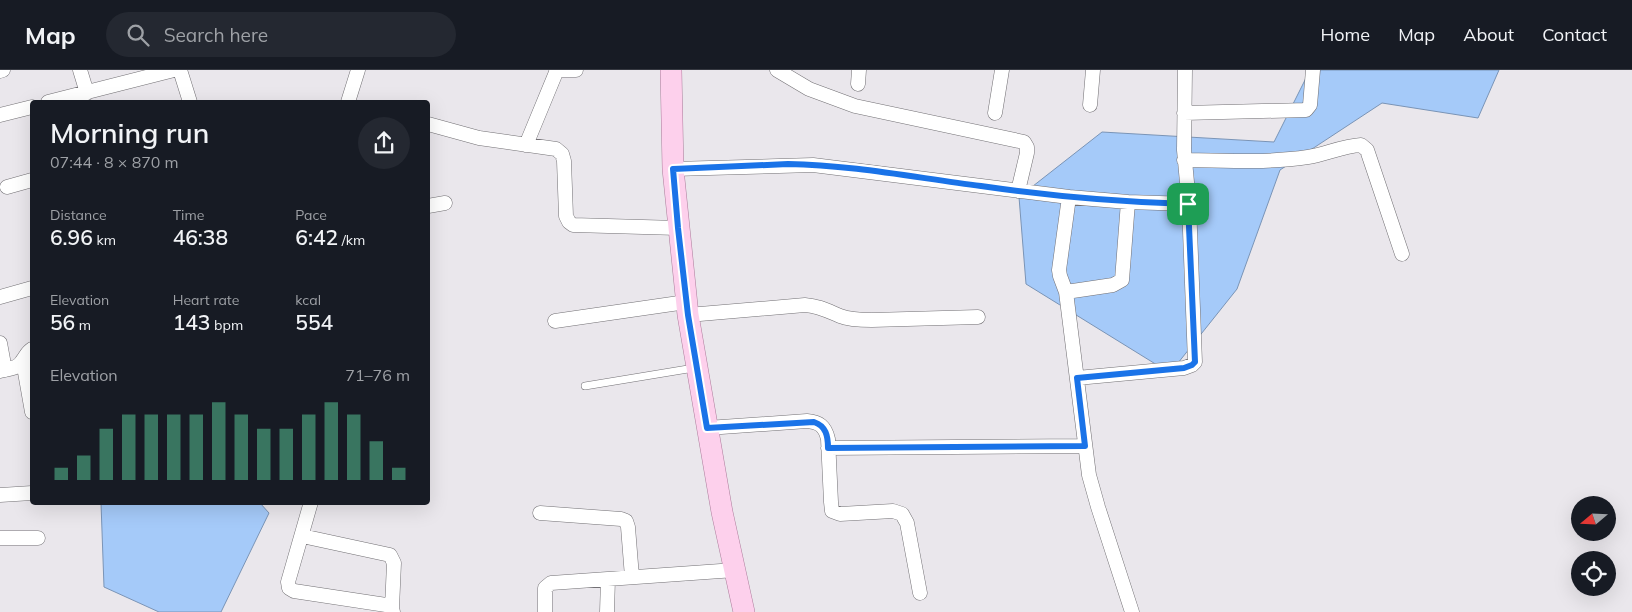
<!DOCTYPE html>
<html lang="en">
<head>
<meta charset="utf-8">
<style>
  body { margin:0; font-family:Mulish,sans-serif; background:#242831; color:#f1f3f6; height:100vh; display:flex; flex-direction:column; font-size:19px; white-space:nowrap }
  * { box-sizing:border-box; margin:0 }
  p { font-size:16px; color:#9ea1a6 }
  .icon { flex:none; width:28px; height:28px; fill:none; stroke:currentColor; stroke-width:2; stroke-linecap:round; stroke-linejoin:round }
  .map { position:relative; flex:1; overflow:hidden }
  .sheet { position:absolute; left:30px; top:30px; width:400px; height:405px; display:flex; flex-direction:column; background:#171b24; border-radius:5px; box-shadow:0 5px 20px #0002 }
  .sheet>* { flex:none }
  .needle { width:32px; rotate:251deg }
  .controls { position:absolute; left:1571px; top:426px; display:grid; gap:10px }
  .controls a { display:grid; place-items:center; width:45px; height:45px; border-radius:50%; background:#171b24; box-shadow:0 5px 20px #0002; font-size:25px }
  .pin { position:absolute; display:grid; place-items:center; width:42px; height:42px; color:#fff; margin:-21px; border-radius:10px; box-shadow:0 2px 8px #0006 }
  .round { display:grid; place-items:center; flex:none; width:52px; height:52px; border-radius:26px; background:#242831 }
  .head { display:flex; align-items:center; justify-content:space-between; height:85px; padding:0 20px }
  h1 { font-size:28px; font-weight:600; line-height:38px }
  .metrics { display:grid; grid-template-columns:repeat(3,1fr); gap:8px; height:85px; padding:5px 20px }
  .metrics div { display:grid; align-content:center }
  .metrics b { font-size:21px; font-weight:600 }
  .metrics small { font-size:14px; font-weight:400 }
  .metrics p { font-size:14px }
  .chart { height:140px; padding:10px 20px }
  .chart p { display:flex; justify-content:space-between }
  .chart svg { width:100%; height:90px; margin-top:5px; stroke:#397560; stroke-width:6 }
  header { display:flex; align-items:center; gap:30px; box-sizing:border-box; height:70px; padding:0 25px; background:#171b24; border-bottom:1px solid #363941 }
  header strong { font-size:24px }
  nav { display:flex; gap:28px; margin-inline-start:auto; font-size:18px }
  .search { width:350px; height:45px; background:#242831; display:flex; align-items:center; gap:12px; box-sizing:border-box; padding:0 18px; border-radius:28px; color:#9ea1a6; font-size:19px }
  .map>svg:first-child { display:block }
  .water { fill:#a5caf9; stroke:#7a94b6 }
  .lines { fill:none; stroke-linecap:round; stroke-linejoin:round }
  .service-casing { stroke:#727074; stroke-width:8 }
  .minor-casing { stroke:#727074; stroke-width:15 }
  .primary-casing { stroke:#ab7b9a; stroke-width:22 }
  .service { stroke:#fff; stroke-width:7 }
  .minor { stroke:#fff; stroke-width:14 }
  .primary { stroke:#fdd0ec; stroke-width:21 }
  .route-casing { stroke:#fff; stroke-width:10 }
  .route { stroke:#1a73e8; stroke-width:6 }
</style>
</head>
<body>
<header>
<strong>Map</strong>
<div class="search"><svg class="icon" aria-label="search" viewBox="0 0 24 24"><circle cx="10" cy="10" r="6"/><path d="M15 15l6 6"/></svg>Search here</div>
<nav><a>Home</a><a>Map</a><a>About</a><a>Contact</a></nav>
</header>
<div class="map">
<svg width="1632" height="542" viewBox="0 0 1632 542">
  <rect width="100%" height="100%" fill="#eae7ec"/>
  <path class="water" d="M1310 0H1499L1478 48 1382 33 1280 100 1237 219 1170 303 1026 214 1019 127 1102 62 1274 72Z
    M101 433H260L269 443 221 542H159L104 517Z"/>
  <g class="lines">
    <defs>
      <path id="service" d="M585 316 694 298"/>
      <path id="minor" d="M80 0 87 23
        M180 0 190 32
        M556 0H576
        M777 0 809 19 855 36 1024 72 1027 77V83L1018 121
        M0 1 3 0
        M858 14 859 0
        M48 32 174 0
        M348 32 358 0
        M1090 35 1093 0
        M995 43 1002 0
        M1184 43 1306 40 1310 35 1313 0
        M0 45 32 37
        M428 54 479 68 556 79 562 84 564 91 566 146 569 152 573 155 678 158
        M526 75 557 0
        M1184 90C1226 91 1267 93 1308 87 1326 84 1343 76 1361 75L1367 80 1402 184
        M673 99 813 95 1069 127 1128 132 1189 134
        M7 117 32 110
        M1069 127 1059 200 1060 206 1066 222 1089 405 1098 437 1132 542
        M428 136 445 133
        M1066 222 1113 215 1122 210 1128 132
        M0 227 32 218
        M688 245 805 235C819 236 828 241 840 246 850 250 862 250 872 250L978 247
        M555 251 686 232
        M0 273 5 300
        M23 291 32 342
        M0 301C8 299 18 299 22 291 26 286 27 282 32 279
        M1077 308 1184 298 1192 295 1195 292 1189 134 1184 80 1185 0
        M707 358 807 351C819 352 825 356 828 369L831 432 832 441 840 444 893 441 902 444 907 453 920 523
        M828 378 1085 376
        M0 425 32 423
        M311 432 288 512 289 518 294 521 386 535 389 536 393 542
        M540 443 621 449 626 451 628 457 632 507
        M302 466 390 485 394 493 392 538
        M0 468H38
        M545 542V518L551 513 735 500
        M607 542 608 509"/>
      <path id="primary" d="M671 0 673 99 688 245 722 442 744 542"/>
    </defs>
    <use href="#service" class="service-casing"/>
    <use href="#minor" class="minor-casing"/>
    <use href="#primary" class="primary-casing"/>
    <use href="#service" class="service"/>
    <use href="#minor" class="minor"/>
    <use href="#primary" class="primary"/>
  </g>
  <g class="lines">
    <defs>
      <path id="route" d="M788 94C853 95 917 108 981 116 1050 126 1119 132 1188 134L1195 292 1192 295 1184 298 1077 308 1085 376 828 378C828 366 826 356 814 352L707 358 688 245 678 158 673 99Z"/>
    </defs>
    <use href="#route" class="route-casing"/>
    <use href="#route" class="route"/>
  </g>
</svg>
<div class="controls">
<a><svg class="needle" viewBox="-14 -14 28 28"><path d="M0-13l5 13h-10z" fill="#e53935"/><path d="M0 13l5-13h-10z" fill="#9ea1a6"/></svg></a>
<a><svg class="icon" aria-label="locate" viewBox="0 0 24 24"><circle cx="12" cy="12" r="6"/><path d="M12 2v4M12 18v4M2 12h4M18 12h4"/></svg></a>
</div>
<div class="pin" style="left:1188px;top:134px;background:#1e9e55"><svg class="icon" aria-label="arrive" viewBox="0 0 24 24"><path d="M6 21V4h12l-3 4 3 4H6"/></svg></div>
<section class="sheet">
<div class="head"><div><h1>Morning run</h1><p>07:44 · 8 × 870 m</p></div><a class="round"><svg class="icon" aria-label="share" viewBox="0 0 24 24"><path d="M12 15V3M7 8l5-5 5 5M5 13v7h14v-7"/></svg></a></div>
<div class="metrics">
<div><p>Distance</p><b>6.96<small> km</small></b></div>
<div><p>Time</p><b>46:38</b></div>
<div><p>Pace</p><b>6:42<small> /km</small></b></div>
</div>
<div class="metrics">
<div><p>Elevation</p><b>56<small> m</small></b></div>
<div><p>Heart rate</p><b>143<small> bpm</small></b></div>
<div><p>kcal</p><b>554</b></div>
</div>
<div class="chart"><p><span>Elevation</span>71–76 m</p>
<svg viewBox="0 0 160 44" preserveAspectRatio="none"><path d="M5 44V38M15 44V32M25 44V19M35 44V12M45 44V12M55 44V12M65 44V12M75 44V6M85 44V12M95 44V19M105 44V19M115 44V12M125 44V6M135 44V12M145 44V25M155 44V38"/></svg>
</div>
</section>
</div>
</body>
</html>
